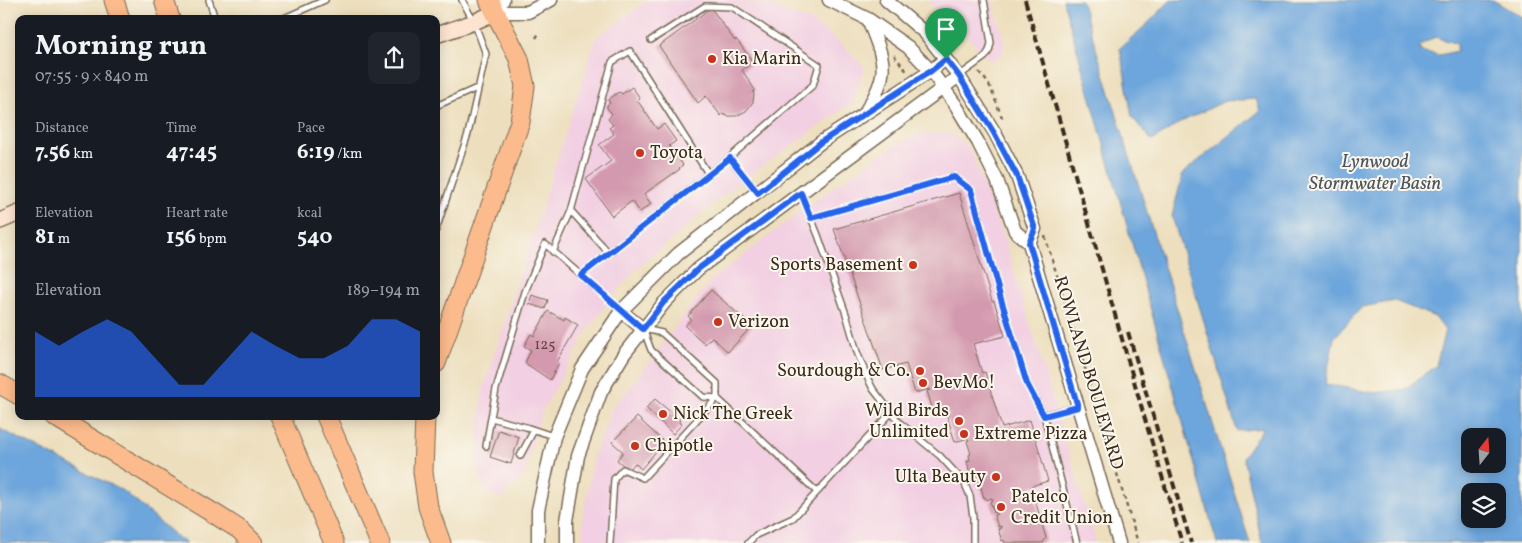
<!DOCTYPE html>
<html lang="en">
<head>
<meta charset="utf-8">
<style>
  body { margin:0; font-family:Vollkorn,serif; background:#20242c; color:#f1f3f6; height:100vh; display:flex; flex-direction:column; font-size:19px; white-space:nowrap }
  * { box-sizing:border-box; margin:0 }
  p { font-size:16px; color:#9ea1a6 }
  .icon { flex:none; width:28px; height:28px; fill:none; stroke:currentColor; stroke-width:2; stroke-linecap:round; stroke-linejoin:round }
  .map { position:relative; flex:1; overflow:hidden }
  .drawer { position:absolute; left:15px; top:15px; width:425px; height:405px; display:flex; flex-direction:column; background:#171b24; border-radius:10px; box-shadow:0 2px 12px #0003 }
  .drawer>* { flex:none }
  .needle { width:32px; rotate:17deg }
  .controls { position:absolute; left:1461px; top:428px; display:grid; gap:10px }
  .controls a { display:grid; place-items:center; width:45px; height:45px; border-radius:10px; background:#171b24; box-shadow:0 2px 12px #0003; font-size:25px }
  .pin { position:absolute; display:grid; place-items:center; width:42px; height:42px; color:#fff; margin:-51px -21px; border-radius:50% 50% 50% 0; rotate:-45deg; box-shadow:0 0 5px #0007 }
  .pin .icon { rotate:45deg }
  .round { display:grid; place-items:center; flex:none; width:52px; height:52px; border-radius:10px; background:#20242c }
  .head { display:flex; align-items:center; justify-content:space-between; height:85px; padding:0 20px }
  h1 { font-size:28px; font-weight:700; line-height:38px }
  .stats { display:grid; grid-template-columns:repeat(3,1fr); gap:8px; height:85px; padding:5px 20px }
  .stats div { display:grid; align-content:center }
  .stats b { font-size:21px; font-weight:700 }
  .stats small { font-size:14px; font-weight:400 }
  .stats p { font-size:14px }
  .chart { height:140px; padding:10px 20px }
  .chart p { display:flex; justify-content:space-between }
  .chart svg { width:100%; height:90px; margin-top:5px; fill:#2563eb; opacity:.7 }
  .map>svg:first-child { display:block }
  .built { fill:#f2cfe2 }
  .water { fill:#6da6dc; stroke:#54687d; fill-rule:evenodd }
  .building { fill:#d399ae }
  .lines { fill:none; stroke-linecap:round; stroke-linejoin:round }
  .service-casing { stroke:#796956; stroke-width:8 }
  .tertiary-casing { stroke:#796956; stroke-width:15 }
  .secondary-casing { stroke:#796956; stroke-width:18 }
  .motorway-casing { stroke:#796956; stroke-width:21 }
  .path { stroke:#796956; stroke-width:2.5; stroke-dasharray:4 4; stroke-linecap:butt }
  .service { stroke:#fff; stroke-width:5 }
  .tertiary { stroke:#fff; stroke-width:12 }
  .secondary { stroke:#fde4d1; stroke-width:15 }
  .motorway { stroke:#fbbb8c; stroke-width:19 }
  .rail { stroke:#3b2a1e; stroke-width:4; stroke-dasharray:8 4; stroke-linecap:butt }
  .route-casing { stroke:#fff; stroke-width:10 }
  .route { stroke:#2563eb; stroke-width:6 }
  .poi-dot { fill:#c8321e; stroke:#fbf7ec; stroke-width:2 }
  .labels { text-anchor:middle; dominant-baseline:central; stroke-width:4; stroke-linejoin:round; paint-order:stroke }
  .number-label { font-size:15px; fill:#614642 }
  .poi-label { font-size:18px; fill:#3b2a1e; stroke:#fbf7ec; text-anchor:start }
  .street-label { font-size:18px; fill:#3b2a1e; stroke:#fbf7ec }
  .water-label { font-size:19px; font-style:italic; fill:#4c5560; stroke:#fbf7ec }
</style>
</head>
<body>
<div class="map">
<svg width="1522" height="543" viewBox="0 0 1522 543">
  <rect width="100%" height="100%" fill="#fbf7ec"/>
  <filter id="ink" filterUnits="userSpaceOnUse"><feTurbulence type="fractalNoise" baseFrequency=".02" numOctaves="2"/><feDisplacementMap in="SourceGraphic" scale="10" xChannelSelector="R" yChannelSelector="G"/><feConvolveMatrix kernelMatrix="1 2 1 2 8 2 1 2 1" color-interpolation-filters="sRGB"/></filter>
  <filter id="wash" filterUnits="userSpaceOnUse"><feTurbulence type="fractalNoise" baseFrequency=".0096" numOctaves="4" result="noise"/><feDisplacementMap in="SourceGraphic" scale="20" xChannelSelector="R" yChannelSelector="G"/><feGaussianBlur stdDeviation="1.12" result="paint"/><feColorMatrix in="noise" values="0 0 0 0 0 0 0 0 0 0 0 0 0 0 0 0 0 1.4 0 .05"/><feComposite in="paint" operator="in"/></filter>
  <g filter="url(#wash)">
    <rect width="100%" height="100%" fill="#eddfbe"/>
    <path class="built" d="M648 0H729L769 5 812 22 843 45 865 68 853 102 730 189 632 273 590 326 541 413 523 477 500 499 482 489 477 460 482 393 596 38Z
      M926 0H992L1004 40 1003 52 993 63 956 25Z
      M950 133 969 147 1005 241 1096 543H583L582 521 594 455 613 407 632 385 710 281 821 196 883 153 917 134Z"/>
    <path class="water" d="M1063 0H1081L1250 543H1217Z
      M1171 0H1493L1522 17V543H1262L1243 457 1263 428 1237 431 1172 216 1183 173 1260 111 1256 99 1225 101 1181 122 1152 141 1132 117 1120 48 1145 26ZM1435 37 1457 44V51L1439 55 1420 51V45ZM1395 301 1435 317 1445 330 1436 366 1405 389 1375 393 1325 384 1334 338 1362 307ZM1498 436V464H1470V436ZM1498 491V519H1470V491Z
      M0 429 125 492 178 538 187 543H0Z"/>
    <g id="blocks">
      <path class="building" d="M711 8 735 41 736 39 753 62 742 70 755 90 753 92 754 94 753 102 746 111 736 116H727L723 114 721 116 706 96 698 103 659 46Z
        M632 87 640 98 637 100 657 129 664 124 676 141 669 146 683 165 679 168 680 169 644 194 651 204 640 212 632 201 612 216 586 179 611 161 599 145 614 134 609 128 613 125 608 119 612 114 607 108V105L610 103 608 100 617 93 620 92 622 94Z
        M959 193 992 301H994L1005 336 973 344 982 373 985 372 1002 428 1030 420 1048 481 1031 486 1046 538 1043 543H1005L1004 540 1002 541 998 529 1001 528V526L998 527 994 515 997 514 996 512 994 513 990 501 993 500 992 498 986 500 985 497 984 498 980 484 977 485 976 479 973 480 972 474 970 475 967 461 970 460 969 455 971 454 967 441 969 440 968 438 955 442 947 416 949 415 948 413 935 417 927 391 930 390 929 389 915 393 906 364 883 370 834 229Z
        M711 290 752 326 728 352 712 337 705 344 685 326 691 319 688 316Z
        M532 295 548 300 545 309 529 304Z
        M548 311 564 320 565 317 578 325 557 362 559 363 550 380 525 363 531 350 524 346 531 334 534 336Z
        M655 399 680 420 679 422 682 424 673 434 646 408Z
        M637 417 664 442 641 469 635 463 629 470 617 460 623 452 612 442Z
        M499 430 519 437 511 464 490 457Z"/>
    </g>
  </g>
  <g filter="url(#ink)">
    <use href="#blocks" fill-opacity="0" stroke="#796956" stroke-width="1"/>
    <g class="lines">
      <defs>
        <path id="service" d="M209 0 215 19
          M282 19 325 0
          M651 40 705 6 732 7 819 65 813 85 729 158
          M959 76 985 57 989 51 991 43 984 0
          M436 106 477 88
          M801 193 818 235 846 314 857 352 868 379 873 389 899 422 940 456 964 482 970 496 973 517V543
          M811 218 954 177 971 190 1000 296 1027 384 1044 415 1077 407
          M436 230 468 134 486 54 474 22 462 0
          M553 252 571 211
          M609 253 571 211 612 62 630 51 709 175
          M581 275 729 158 757 192
          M644 331 651 350 703 397 717 398 817 492
          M1044 415 1077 543
          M491 418 526 427 553 436
          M486 446 496 389 525 292 545 244 621 310
          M520 456 534 430
          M610 543 614 479 623 469 643 478 717 398V383L662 333 644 329
          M748 543 756 535 793 518 891 413"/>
        <path id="tertiary" d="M503 0 496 12H528L551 0
          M829 0 868 19 908 47 931 71 955 104 978 142 997 180 1015 231 1029 243 1119 543
          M886 0 925 33 959 76 995 133 1017 176 1035 229 1029 243
          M867 109C892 70 883 59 868 19
          M621 311 643 329
          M538 543V510L554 437 582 369 621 311 678 254 821 142 931 71 945 59
          M567 543V521L578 456 601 392 624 354 664 303 698 269 959 76"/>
        <path id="secondary" d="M436 35 474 22 496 12
          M0 221 19 213"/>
        <path id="motorway" d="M114 0 120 19
          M164 0 170 19
          M436 363 520 122 525 86 519 59 489 0
          M0 384 19 395
          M54 416 218 516 240 530 253 543
          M280 416 334 543
          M326 416 380 543
          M425 416 423 472 428 507 441 543"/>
      </defs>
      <use href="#service" class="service-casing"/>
      <use href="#tertiary" class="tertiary-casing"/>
      <use href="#secondary" class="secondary-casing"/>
      <use href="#motorway" class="motorway-casing"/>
      <path class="path" d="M536 38 539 33
        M894 55 908 73
        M979 72 989 84 1003 120
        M1045 236 1138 543"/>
      <use href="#service" class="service"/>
      <use href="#tertiary" class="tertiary"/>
      <use href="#secondary" class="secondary"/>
      <use href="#motorway" class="motorway"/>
      <path class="rail" d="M1025 0 1144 416 1182 543
        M1128 332 1191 543"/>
    </g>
  </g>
  <g class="lines" filter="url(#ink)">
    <defs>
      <path id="route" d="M946 59 959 76 994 133 1017 176 1035 229 1029 243 1078 407 1044 416 1027 384 1000 296 971 190 954 177 811 218 801 193 698 269 664 302 643 329 581 275 730 158 758 193 821 142 931 71Z"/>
    </defs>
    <use href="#route" class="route-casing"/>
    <use href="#route" class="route"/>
  </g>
  <g class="poi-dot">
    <circle cx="712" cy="59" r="5"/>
    <circle cx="640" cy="153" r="5"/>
    <circle cx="913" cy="265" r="5"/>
    <circle cx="718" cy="322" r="5"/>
    <circle cx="920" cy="371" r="5"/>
    <circle cx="923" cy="383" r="5"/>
    <circle cx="663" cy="414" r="5"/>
    <circle cx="959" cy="421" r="5"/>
    <circle cx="964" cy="434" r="5"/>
    <circle cx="635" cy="446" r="5"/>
    <circle cx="996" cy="477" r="5"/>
    <circle cx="1001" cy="507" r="5"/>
  </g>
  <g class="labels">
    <g class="number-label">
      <text x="545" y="345">125</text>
    </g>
    <g class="poi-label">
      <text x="722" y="59">Kia Marin</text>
      <text x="650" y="153">Toyota</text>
      <text x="903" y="265" text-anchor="end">Sports Basement</text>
      <text x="728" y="322">Verizon</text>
      <text x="910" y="371" text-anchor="end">Sourdough &amp; Co.</text>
      <text x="933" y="383">BevMo!</text>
      <text x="949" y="411" text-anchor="end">Wild Birds<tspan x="949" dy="21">Unlimited</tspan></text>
      <text x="673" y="414">Nick The Greek</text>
      <text x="974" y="434">Extreme Pizza</text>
      <text x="645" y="446">Chipotle</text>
      <text x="986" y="477" text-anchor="end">Ulta Beauty</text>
      <text x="1011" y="497">Patelco<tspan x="1011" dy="21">Credit Union</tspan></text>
    </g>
    <g class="street-label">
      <text transform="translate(1088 373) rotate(73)">ROWLAND BOULEVARD</text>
    </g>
    <g class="water-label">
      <text x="1375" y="162">Lynwood<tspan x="1375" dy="22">Stormwater Basin</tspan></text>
    </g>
  </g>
</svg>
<div class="controls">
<a><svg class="needle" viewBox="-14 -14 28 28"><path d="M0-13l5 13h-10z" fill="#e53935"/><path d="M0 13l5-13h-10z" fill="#9ea1a6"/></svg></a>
<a><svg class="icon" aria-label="layers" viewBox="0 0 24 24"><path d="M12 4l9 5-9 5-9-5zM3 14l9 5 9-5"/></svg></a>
</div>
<div class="pin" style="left:946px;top:59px;background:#1e9e55"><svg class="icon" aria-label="arrive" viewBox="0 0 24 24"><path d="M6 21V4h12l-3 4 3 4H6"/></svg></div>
<section class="drawer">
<div class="head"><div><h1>Morning run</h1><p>07:55 · 9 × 840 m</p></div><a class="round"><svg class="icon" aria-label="share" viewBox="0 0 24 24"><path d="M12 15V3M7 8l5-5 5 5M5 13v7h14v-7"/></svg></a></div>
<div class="stats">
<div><p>Distance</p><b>7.56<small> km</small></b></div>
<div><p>Time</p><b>47:45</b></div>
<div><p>Pace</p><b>6:19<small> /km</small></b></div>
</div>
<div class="stats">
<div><p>Elevation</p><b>81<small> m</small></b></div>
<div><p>Heart rate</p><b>156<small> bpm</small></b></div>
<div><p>kcal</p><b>540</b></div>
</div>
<div class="chart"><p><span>Elevation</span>189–194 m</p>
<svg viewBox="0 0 160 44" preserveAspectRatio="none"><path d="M0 44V12L10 19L20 12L30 6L40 12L50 25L60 38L70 38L80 25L90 12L100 19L110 25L120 25L130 19L140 6L150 6L160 12V44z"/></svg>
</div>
</section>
</div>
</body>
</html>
